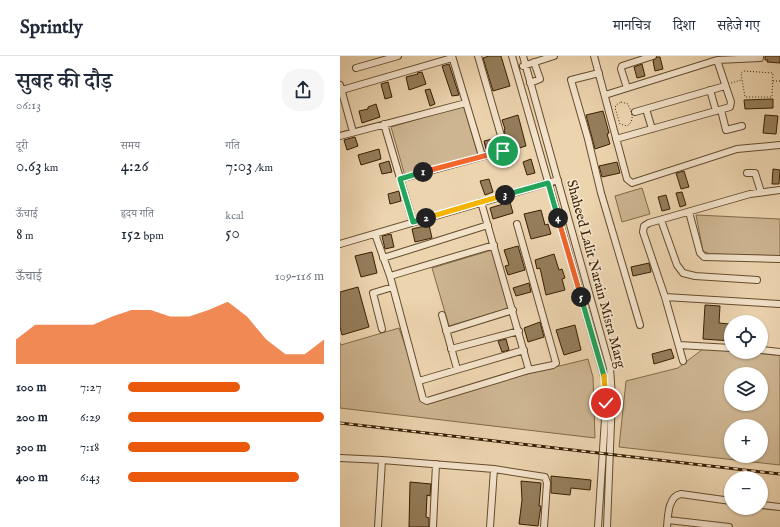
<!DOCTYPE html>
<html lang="hi">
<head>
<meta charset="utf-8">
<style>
  body { margin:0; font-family:"IM FELL English","Noto Serif Devanagari",serif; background:#f6f6f7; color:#1f2937; height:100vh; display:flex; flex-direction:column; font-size:15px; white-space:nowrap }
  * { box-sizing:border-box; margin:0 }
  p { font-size:13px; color:#747a83 }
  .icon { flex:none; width:22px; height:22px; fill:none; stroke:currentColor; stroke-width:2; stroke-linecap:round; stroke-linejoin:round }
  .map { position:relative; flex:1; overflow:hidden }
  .sheet { display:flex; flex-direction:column; background:#fff; width:340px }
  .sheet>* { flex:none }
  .fabs { position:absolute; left:384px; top:259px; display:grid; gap:8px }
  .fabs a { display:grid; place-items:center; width:44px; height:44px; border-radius:50%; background:#fff; box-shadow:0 1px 3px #0004; font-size:20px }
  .pin { position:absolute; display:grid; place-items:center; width:34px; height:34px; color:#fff; margin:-17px; border:2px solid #fff; border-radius:50%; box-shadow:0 1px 4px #0007 }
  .km { position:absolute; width:20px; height:20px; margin:-10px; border-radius:50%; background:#222; color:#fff; font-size:11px; line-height:20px; text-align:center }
  .round { display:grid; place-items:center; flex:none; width:42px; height:42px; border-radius:16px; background:#f6f6f7 }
  .head { display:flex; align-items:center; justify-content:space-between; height:68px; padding:0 16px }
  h1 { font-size:22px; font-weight:600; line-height:30px }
  .figures { display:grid; grid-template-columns:repeat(3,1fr); gap:6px; height:68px; padding:4px 16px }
  .figures div { display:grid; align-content:center }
  .figures b { font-size:17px; font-weight:600 }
  .figures small { font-size:11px; font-weight:400 }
  .figures p { font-size:11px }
  .chart { height:112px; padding:8px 16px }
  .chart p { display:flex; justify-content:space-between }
  .chart svg { width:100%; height:72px; margin-top:4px; fill:#ea580c; opacity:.7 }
  ul { padding:0 16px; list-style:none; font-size:13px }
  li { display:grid; grid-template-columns:64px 48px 1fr; align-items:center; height:30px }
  li i { height:10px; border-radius:5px; background:#ea580c }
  header { display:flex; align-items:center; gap:24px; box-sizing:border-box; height:56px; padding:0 20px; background:#fff; border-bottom:1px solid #e0e1e3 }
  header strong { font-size:19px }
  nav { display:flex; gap:22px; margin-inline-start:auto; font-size:14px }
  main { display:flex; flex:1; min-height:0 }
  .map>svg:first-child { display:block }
  .green { fill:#cdb591; stroke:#826a49; fill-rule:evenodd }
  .building { fill:#957d5b; stroke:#371f01 }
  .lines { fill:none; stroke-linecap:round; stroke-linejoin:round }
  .minor-casing { stroke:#644c2c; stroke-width:8 }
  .path { stroke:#371f01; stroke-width:1; stroke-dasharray:1 2; stroke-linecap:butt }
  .minor { stroke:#f3e3cb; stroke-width:6 }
  .rail-casing { stroke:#371f01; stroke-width:3 }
  .rail { stroke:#f3e3cb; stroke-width:1.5; stroke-dasharray:4.5; stroke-linecap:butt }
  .split-1-casing { stroke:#fff; stroke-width:8 }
  .split-2-casing { stroke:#fff; stroke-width:8 }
  .split-3-casing { stroke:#fff; stroke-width:8 }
  .split-4-casing { stroke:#fff; stroke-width:8 }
  .split-5-casing { stroke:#fff; stroke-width:8 }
  .split-6-casing { stroke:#fff; stroke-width:8 }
  .split-7-casing { stroke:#fff; stroke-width:8 }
  .split-1 { stroke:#f0652b; stroke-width:5 }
  .split-2 { stroke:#22a559; stroke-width:5 }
  .split-3 { stroke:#f5b400; stroke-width:5 }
  .split-4 { stroke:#22a559; stroke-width:5 }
  .split-5 { stroke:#f0652b; stroke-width:5 }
  .split-6 { stroke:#22a559; stroke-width:5 }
  .split-7 { stroke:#f5b400; stroke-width:5 }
  .labels { text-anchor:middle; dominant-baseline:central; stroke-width:3.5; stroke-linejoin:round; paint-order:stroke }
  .street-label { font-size:14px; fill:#371f01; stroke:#f3e3cb }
</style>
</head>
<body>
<header>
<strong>Sprintly</strong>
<nav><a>मानचित्र</a><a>दिशा</a><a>सहेजे गए</a></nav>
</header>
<main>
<section class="sheet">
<div class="head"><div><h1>सुबह की दौड़</h1><p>06:13</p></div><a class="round"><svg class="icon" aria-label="share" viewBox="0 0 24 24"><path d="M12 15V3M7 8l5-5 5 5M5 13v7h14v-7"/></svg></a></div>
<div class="figures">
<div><p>दूरी</p><b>0.63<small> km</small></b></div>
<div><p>समय</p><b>4:26</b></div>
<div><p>गति</p><b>7:03<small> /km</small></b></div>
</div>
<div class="figures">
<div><p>ऊँचाई</p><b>8<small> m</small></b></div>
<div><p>हृदय गति</p><b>152<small> bpm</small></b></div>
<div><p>kcal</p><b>50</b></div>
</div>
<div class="chart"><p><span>ऊँचाई</span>109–116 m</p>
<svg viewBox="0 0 160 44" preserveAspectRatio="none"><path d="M0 44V29L10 20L20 20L30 20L40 20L50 15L60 11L70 11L80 15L90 15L100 11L110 6L120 15L130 29L140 38L150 38L160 29V44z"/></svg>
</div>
<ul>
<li><b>100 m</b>7:27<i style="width:57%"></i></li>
<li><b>200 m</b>6:29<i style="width:100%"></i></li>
<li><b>300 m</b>7:18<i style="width:62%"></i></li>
<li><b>400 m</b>6:43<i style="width:87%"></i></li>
</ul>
</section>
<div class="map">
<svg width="440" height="471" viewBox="0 0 440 471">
  <rect width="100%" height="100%" fill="#ecd4af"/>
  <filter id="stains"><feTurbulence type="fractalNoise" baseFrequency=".005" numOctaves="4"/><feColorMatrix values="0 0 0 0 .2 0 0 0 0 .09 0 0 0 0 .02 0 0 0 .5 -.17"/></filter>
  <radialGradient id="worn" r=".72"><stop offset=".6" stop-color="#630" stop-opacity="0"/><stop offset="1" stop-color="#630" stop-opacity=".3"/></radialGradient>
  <path class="green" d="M124 50 138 99 65 120 51 71Z
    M302 132 310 158 282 166 275 140Z
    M356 159 440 163V200L370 198 363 195Z
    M152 194 169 252 109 270 92 212Z
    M59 272 84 343 248 303 253 321 255 382 0 352V287L1 289Z
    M363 293 440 298V409L279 391 286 325 338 312ZM391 318H421V348H391ZM391 370H421V400H391Z"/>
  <path class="building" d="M149 0H161L170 30 153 35 143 2Z
    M425 0H440V7L427 6 428 4H425Z
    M317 1H320L323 13 315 15 313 5Z
    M109 8 119 39 112 40 102 10Z
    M302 8 305 20 297 22 294 11Z
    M82 16 86 28 69 34 66 21 78 18 77 17Z
    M48 26 52 41 45 43 41 28Z
    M90 33 95 48 90 50 85 34Z
    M433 43V52L405 53 404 44Z
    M36 48 40 61 22 67 19 55 28 53V51Z
    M263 55 269 77 267 78 270 88 255 93 246 59Z
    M178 59 186 90 169 95 164 74 165 73 162 64Z
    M425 59 438 60 436 78 423 77Z
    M15 81 18 90 7 94 4 84Z
    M157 82 159 89 146 93 144 85Z
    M39 93 41 103 21 109 18 99Z
    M191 103 195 117 187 119 183 106Z
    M49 105 52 116 42 118 39 108Z
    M277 106 280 117 262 121 259 110Z
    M433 113 440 114 439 128H432Z
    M344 115 349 131 341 133 336 117Z
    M149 123 153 136 145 139 140 125Z
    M59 135 61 145 50 148 48 138Z
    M342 136 346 149 340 151 336 137Z
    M326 139 330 153 322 155 318 141Z
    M170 146 173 157 153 163 150 152Z
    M201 154 205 169 208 168 211 178 191 183 184 158Z
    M89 169 92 182 75 186 72 173Z
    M51 178 54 191 45 193 42 180Z
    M178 190 185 214 168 219 165 210 169 209 164 194Z
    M32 196 37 217 21 221 15 200Z
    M214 198 219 214 222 213 225 222 222 223 225 234 206 239 200 212 197 213 195 204Z
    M309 207 311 216 293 220 291 211Z
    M189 227 191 236 176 240 173 232Z
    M18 231 29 271 2 279 0 271V236Z
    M365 249 380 250 379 267 389 268 388 274H391V285L363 283Z
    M200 266 204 281 188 286 184 272Z
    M235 269 241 294 224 299 216 274Z
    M166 283 169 294 162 296 158 285Z
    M331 293 334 302 314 308 312 298Z
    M211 420 251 424 250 434 231 432 230 439 211 437Z
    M181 425 201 427 199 450H201L198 470 179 468 182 444Z
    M70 426 91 428 90 440 87 439 86 461 89 462V471H69Z"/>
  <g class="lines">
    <defs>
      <path id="minor" d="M112 0 142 100
        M172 0 265 324 266 347 258 471
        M183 0 270 312 272 341 267 471
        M254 0 287 123 292 127 397 93 440 89
        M183 10 214 0
        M16 12 58 0
        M259 17 231 24 248 83 261 137 300 269
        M190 27 200 23 194 6
        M0 29 13 76
        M287 32 281 13 282 10 313 0
        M2 34 112 2
        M370 34 376 55
        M265 39 377 4 420 2V0
        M306 53 312 73
        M381 54 386 74 402 70
        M295 56 385 30
        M44 68 73 166
        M0 80 126 47
        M276 83 390 51 391 46 377 4
        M407 117H415L421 136
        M60 123 163 95 164 90 138 0
        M141 146 189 314
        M349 156 360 197 364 201 440 203
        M321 164 337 209 343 217 355 220 417 224
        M35 178 50 220 83 343 87 345 189 314 213 309 216 307 177 168
        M0 188 218 124
        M43 202 148 169
        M50 220 154 189
        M325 241 440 248
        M102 259 117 313
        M42 273 33 237 53 231
        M106 275 173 254
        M339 289 391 292
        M111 293 179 275
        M421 294 440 296
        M343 305 325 241 303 176 304 170 309 167 410 138 440 134
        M79 325 184 294
        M0 402 42 404 154 413 150 471
        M154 413 205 421 207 427 204 471
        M421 449 440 451
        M328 464 389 471
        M38 471 42 404
        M93 471 96 408
        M327 471C328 460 328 440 341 438L391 445"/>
    </defs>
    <use href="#minor" class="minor-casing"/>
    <path class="path" d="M404 15 433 17 432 41H405L401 17Z
      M433 25H440
      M391 27 401 24
      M281 46 288 48C291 56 296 64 287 70L280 68 275 52 276 49Z"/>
    <use href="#minor" class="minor"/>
    <defs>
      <path id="rail" d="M0 367 440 418"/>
    </defs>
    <use href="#rail" class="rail-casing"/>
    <use href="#rail" class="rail"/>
  </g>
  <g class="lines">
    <defs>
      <path id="split-1" d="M83 116 163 95"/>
      <path id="split-2" d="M83 116 60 123 73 166 86 162"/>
      <path id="split-3" d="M86 162 165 139"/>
      <path id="split-4" d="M165 139 208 127 218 162"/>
      <path id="split-5" d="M218 162 241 241"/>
      <path id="split-6" d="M241 241 264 320"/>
      <path id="split-7" d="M264 320 266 347"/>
    </defs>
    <use href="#split-1" class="split-1-casing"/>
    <use href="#split-2" class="split-2-casing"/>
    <use href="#split-3" class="split-3-casing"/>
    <use href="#split-4" class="split-4-casing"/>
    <use href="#split-5" class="split-5-casing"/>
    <use href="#split-6" class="split-6-casing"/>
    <use href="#split-7" class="split-7-casing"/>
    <use href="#split-1" class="split-1"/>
    <use href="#split-2" class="split-2"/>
    <use href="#split-3" class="split-3"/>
    <use href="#split-4" class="split-4"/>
    <use href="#split-5" class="split-5"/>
    <use href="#split-6" class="split-6"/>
    <use href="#split-7" class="split-7"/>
  </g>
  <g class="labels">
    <g class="street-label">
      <text transform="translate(256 218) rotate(75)">Shaheed Lalit Narain Misra Marg</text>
    </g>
  </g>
  <rect width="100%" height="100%" filter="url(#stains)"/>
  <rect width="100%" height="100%" fill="url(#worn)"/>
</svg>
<div class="fabs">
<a><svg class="icon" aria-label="locate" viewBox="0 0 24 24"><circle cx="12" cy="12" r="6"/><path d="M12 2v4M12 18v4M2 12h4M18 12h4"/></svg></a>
<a><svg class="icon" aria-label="layers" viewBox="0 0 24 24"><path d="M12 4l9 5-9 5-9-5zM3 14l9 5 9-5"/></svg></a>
<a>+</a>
<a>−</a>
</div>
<div class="pin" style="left:163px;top:95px;background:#1e9e55"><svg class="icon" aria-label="arrive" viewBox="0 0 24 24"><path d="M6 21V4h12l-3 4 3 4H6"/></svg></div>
<div class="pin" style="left:266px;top:347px;background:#d93025"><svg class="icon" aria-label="check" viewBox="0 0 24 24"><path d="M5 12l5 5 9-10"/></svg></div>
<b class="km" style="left:83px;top:116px">1</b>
<b class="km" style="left:86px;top:162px">2</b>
<b class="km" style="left:165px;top:139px">3</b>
<b class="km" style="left:218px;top:162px">4</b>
<b class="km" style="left:241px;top:241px">5</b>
</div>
</main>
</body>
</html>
